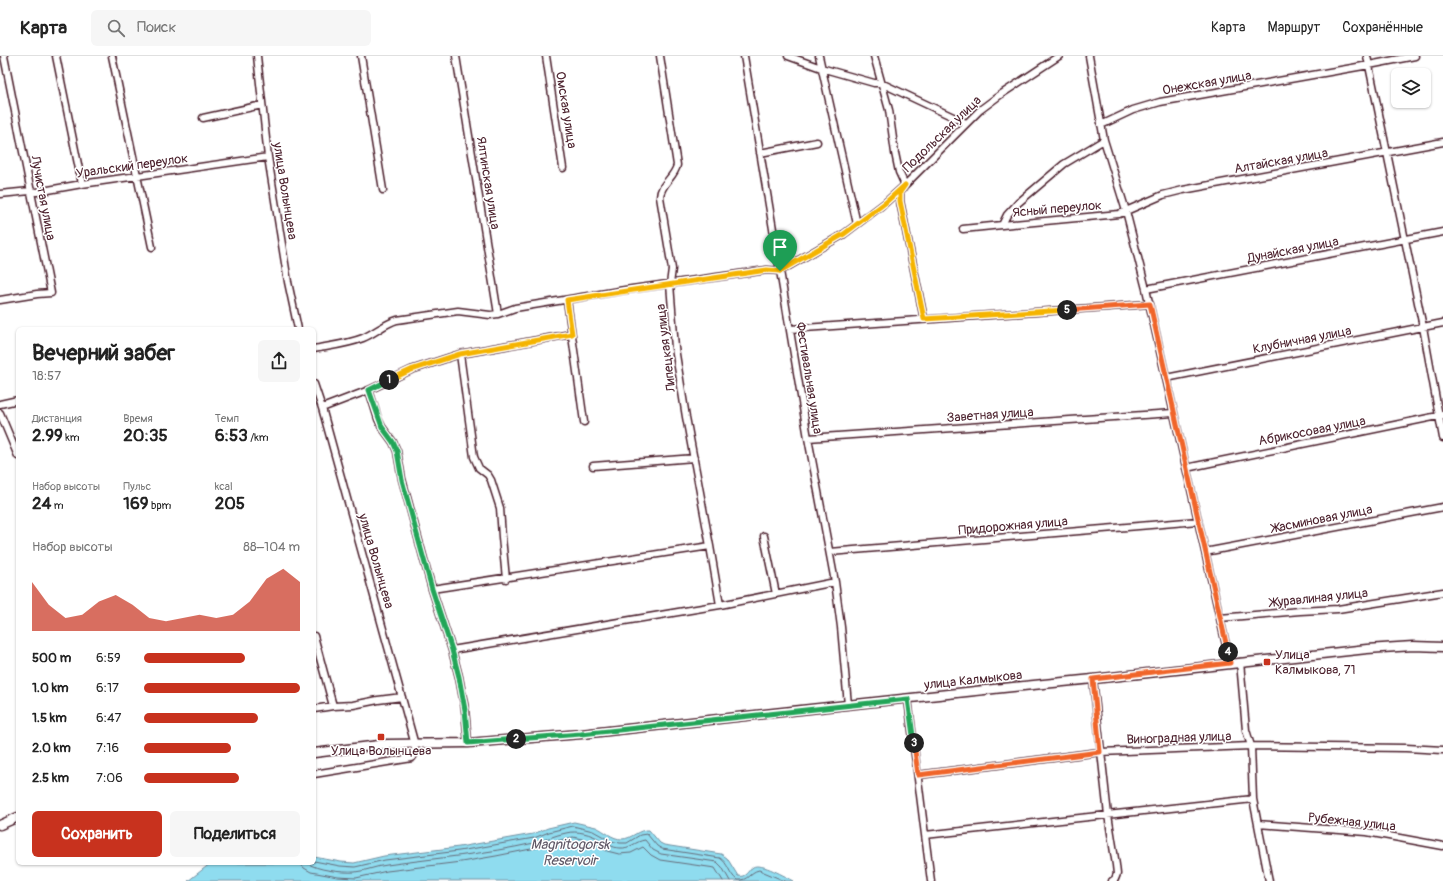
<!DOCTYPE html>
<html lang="ru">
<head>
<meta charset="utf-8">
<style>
  body { margin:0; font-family:Pangolin,sans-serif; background:#f6f6f6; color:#222; height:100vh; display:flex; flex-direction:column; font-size:15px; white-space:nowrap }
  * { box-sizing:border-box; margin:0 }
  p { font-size:13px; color:#767676 }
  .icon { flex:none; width:22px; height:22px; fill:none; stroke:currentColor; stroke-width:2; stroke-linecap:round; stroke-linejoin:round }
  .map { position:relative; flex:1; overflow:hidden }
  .panel { position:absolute; left:16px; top:271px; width:300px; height:538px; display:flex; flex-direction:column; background:#fff; border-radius:6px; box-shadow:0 1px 3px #0004 }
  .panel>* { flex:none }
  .tools { position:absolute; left:1391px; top:12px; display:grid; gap:8px }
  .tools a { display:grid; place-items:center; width:40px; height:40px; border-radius:6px; background:#fff; box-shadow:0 1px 3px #0004; font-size:20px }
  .pin { position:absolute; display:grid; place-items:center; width:34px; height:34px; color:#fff; margin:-41px -17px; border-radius:50% 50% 50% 0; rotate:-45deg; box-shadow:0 0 4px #0007 }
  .pin .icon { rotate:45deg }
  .km { position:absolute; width:20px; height:20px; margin:-10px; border-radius:50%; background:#222; color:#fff; font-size:11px; line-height:20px; text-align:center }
  .round { display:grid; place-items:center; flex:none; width:42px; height:42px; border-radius:6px; background:#f6f6f6 }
  .summary { display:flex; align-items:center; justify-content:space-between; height:68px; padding:0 16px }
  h1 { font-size:22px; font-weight:700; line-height:30px }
  .metrics { display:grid; grid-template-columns:repeat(3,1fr); gap:6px; height:68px; padding:4px 16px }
  .metrics div { display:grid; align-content:center }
  .metrics b { font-size:17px; font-weight:700 }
  .metrics small { font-size:11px; font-weight:400 }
  .metrics p { font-size:11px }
  .chart { height:112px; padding:8px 16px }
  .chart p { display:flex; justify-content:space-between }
  .chart svg { width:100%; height:72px; margin-top:4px; fill:#c8321e; opacity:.7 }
  .cta { display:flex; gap:8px; margin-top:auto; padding:8px 16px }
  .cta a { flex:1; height:46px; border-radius:6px; background:#c8321e; color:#fff; font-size:16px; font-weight:700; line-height:46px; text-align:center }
  .cta a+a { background:#f6f6f6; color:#222 }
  ul { padding:0 16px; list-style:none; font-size:13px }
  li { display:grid; grid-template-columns:64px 48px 1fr; align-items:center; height:30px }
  li i { height:10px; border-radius:5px; background:#c8321e }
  header { display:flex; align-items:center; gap:24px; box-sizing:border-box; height:56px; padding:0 20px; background:#fff; border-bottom:1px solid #e0e0e0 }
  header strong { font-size:19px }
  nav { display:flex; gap:22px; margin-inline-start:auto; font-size:14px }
  .search { width:280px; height:36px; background:#f6f6f6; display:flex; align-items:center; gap:10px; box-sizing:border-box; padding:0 14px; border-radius:6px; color:#767676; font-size:15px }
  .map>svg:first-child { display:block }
  .water { fill:#8fdcef; stroke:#7390a1 }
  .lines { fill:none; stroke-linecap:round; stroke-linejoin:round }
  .shore { stroke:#666b79; stroke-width:1 }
  .minor-casing { stroke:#4a1f2b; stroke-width:9 }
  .secondary-casing { stroke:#4a1f2b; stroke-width:11 }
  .minor { stroke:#fff; stroke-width:6 }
  .secondary { stroke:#fff; stroke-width:8 }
  .split-1-casing { stroke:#fff; stroke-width:8 }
  .split-2-casing { stroke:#fff; stroke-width:8 }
  .split-3-casing { stroke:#fff; stroke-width:8 }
  .split-4-casing { stroke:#fff; stroke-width:8 }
  .split-5-casing { stroke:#fff; stroke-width:8 }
  .split-6-casing { stroke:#fff; stroke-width:8 }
  .split-1 { stroke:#f5b400; stroke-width:5 }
  .split-2 { stroke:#22a559; stroke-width:5 }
  .split-3 { stroke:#22a559; stroke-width:5 }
  .split-4 { stroke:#f0652b; stroke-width:5 }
  .split-5 { stroke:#f0652b; stroke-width:5 }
  .split-6 { stroke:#f5b400; stroke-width:5 }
  .poi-dot { fill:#c8321e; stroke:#fff; stroke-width:1.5 }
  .labels { text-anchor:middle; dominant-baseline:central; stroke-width:3; stroke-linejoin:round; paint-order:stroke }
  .street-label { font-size:13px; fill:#4a1f2b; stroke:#fff }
  .poi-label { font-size:13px; fill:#4a1f2b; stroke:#fff; text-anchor:start }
  .water-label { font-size:14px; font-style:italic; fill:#5f5866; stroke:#fff }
</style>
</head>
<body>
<header>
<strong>Карта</strong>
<div class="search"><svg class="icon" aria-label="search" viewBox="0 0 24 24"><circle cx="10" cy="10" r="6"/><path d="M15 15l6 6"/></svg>Поиск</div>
<nav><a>Карта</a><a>Маршрут</a><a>Сохранённые</a></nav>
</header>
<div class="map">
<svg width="1443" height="825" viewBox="0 0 1443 825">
  <rect width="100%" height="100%" fill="#fff"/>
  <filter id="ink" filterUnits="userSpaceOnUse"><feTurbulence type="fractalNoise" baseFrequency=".025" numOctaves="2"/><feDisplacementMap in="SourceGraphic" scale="8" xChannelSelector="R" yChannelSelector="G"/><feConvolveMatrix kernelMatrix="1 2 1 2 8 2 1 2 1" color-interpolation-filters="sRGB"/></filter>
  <g filter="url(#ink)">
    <path class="water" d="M574 766C581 768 589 769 596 771 605 775 612 783 622 783 632 783 638 773 649 774L660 787 664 789 721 798 727 802 738 820C746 822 747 815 753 811 761 806 786 821 794 825H188L211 807H314V801L341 806 354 807 384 800 459 791 493 785 533 778 548 772Z"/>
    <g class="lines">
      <path class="shore" d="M314 805 340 810 355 811 385 804 459 795 494 789 534 782 549 776 573 770 593 775 611 785 620 787H627L640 779 647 778 657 790 662 793 720 802C728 807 729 818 737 824 749 825 749 816 759 814L785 825
        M300 807 304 812 311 816 338 821 356 822 387 815 461 806 496 800 536 792 553 786 573 781 590 785 607 795 619 798 631 797 643 791 651 799 660 804 715 812 723 825
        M307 807C316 814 343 817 355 816 366 815 376 810 387 809 436 802 486 798 534 787 545 784 555 779 566 777 577 774 591 778 601 784 607 787 612 792 620 792 630 793 636 785 645 784L653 794 661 798 717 806 722 811 730 825"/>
      <defs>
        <path id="minor" d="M56 0 82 128
          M112 0 152 191
          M257 0 268 101 288 226 298 273
          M361 0 383 134
          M456 0 498 258
          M546 0 563 112
          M660 0 677 109C675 121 660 128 660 141L672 213 670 228 675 292 686 361 710 490
          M744 0 808 382 835 526 841 571 848 649
          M788 0 821 12 874 27H881L966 67
          M819 0 857 168
          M874 0 889 54 895 97 899 116 905 129 900 136V145L924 263
          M1089 0 1104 84 1126 155 1146 233 1230 607
          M1367 0 1423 271 1443 382
          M203 62 262 49
          M1101 69 1133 54 1160 46 1369 9 1415 0
          M1104 84 1064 108 1018 147 1007 159 1002 169 1119 158 1163 139 1183 134 1443 86
          M760 97 817 86
          M0 138 30 135 37 136 82 128 268 101
          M963 173 1002 169
          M1146 233 1443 176
          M0 244 37 238 51 237 4 0
          M567 244 584 366
          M790 273 1150 248
          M314 293C330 290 348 288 363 282 375 277 384 268 397 264L458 255 490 259 498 258 515 252 625 234 767 214 780 215 844 178 885 147 905 129 980 54 1000 39 1059 0
          M460 298 474 401 479 412 488 419 491 424 500 452 502 481 506 523
          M1166 322 1443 267
          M314 328 322 352 415 689 414 699 412 702 314 718
          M369 334 378 363 382 371 393 386 397 395 402 423 432 533 452 594 459 621 465 653 468 687
          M0 348 18 344
          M322 352 369 334 411 314 460 298 571 278
          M0 357 18 400
          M808 382 1173 357
          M593 410 694 402
          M1186 412 1443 359
          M764 480 776 538
          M830 496 1198 465
          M1205 496 1443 451
          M432 533 710 490 720 549
          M1220 562 1300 555 1338 553 1443 536
          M314 580 333 650
          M452 594 720 549 835 526
          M1240 606 1246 674 1251 690 1253 743 1269 825
          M1093 623 1108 759 1116 809 1117 818 1115 823 1112 825
          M908 643 925 779 931 825
          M314 653 333 650 353 649 378 644 402 641
          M918 719 1100 696 1251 690 1406 692 1443 694
          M1258 768 1367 776 1443 790
          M925 779 1253 743"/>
        <path id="secondary" d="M314 697 387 688 468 687 581 678 1003 632 1093 623 1367 593 1413 590 1443 591
          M0 769 18 761"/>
      </defs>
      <use href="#minor" class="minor-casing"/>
      <use href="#secondary" class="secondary-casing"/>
      <use href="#minor" class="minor"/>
      <use href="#secondary" class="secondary"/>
    </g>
  </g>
  <g class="lines" filter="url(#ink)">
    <defs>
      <path id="split-1" d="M389 324 411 314 460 298 572 278 567 244 767 214 780 215"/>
      <path id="split-2" d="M389 324 369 334 382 371 393 386 397 395 402 424 432 533 452 594 459 621 465 654 468 687 516 683"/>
      <path id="split-3" d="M516 683 581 678 908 643 914 687"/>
      <path id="split-4" d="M914 687 918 719 1100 696 1093 623 1230 607 1228 596"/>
      <path id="split-5" d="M1067 254 1150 248 1228 596"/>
      <path id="split-6" d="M780 215 844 178 885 147 905 129 900 136V145L924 263 1067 254"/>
    </defs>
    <use href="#split-1" class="split-1-casing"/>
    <use href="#split-2" class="split-2-casing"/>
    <use href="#split-3" class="split-3-casing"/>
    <use href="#split-4" class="split-4-casing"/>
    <use href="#split-5" class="split-5-casing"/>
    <use href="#split-6" class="split-6-casing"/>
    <use href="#split-1" class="split-1"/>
    <use href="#split-2" class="split-2"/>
    <use href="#split-3" class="split-3"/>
    <use href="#split-4" class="split-4"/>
    <use href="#split-5" class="split-5"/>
    <use href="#split-6" class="split-6"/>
  </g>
  <g class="poi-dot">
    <rect x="1263" y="602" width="8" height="8" rx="2"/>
    <rect x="377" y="677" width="8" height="8" rx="2"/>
  </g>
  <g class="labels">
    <g class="street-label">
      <text transform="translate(1207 27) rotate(-10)">Онежская улица</text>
      <text transform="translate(566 54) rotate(81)">Омская улица</text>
      <text transform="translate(942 78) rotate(-44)">Подольская улица</text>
      <text transform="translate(1281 105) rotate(-10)">Алтайская улица</text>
      <text transform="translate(132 110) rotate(-8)">Уральский переулок</text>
      <text transform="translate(488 127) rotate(81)">Ялтинская улица</text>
      <text transform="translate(285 135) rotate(81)">улица Волынцева</text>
      <text transform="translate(43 142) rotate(79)">Лучистая улица</text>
      <text transform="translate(1057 153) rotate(-5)">Ясный переулок</text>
      <text transform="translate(1293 194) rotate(-11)">Дунайская улица</text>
      <text transform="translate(1302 284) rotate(-11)">Клубничная улица</text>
      <text transform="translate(666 292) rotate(-97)">Липецкая улица</text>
      <text transform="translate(809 322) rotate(81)">Фестивальная улица</text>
      <text transform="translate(990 359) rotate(-4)">Заветная улица</text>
      <text transform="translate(1312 375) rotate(-11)">Абрикосовая улица</text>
      <text transform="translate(1322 463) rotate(-11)">Жасминовая улица</text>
      <text transform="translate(1013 470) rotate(-5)">Придорожная улица</text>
      <text transform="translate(376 505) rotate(74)">улица Волынцева</text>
      <text transform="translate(1319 542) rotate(-6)">Журавлиная улица</text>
      <text transform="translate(973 624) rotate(-6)">улица Калмыкова</text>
      <text transform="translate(1179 682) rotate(-2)">Виноградная улица</text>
      <text transform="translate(1352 766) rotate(6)">Рубежная улица</text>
    </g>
    <g class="poi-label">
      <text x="1275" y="599">Улица<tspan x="1275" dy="15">Калмыкова, 71</tspan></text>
      <text x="381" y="695" text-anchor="middle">Улица Волынцева</text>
    </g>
    <g class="water-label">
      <text x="570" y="788">Magnitogorsk<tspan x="570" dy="16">Reservoir</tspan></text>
    </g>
  </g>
</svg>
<div class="tools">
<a><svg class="icon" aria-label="layers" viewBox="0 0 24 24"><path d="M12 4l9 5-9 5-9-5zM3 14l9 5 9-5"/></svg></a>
</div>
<div class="pin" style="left:780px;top:215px;background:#1e9e55"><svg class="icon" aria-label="arrive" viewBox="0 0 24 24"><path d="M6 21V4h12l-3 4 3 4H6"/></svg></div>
<b class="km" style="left:389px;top:324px">1</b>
<b class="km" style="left:516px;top:683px">2</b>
<b class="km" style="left:914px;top:687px">3</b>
<b class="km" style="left:1228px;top:596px">4</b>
<b class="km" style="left:1067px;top:254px">5</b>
<section class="panel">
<div class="summary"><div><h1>Вечерний забег</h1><p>18:57</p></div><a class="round"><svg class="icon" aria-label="share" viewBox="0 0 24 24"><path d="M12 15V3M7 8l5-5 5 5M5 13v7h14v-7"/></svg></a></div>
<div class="metrics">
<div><p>Дистанция</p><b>2.99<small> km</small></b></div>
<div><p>Время</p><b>20:35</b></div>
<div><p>Темп</p><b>6:53<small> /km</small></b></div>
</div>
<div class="metrics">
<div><p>Набор высоты</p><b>24<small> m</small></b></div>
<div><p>Пульс</p><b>169<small> bpm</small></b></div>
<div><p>kcal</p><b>205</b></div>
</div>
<div class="chart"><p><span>Набор высоты</span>88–104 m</p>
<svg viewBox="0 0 160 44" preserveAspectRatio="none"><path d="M0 44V14L10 28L20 36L30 34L40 26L50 22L60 28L70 36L80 38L90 36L100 34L110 36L120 34L130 26L140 12L150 6L160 14V44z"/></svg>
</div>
<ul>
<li><b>500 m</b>6:59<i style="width:65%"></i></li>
<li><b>1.0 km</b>6:17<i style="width:100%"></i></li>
<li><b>1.5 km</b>6:47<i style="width:73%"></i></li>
<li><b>2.0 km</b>7:16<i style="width:56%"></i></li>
<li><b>2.5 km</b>7:06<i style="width:61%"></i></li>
</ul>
<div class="cta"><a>Сохранить</a><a>Поделиться</a></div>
</section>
</div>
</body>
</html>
